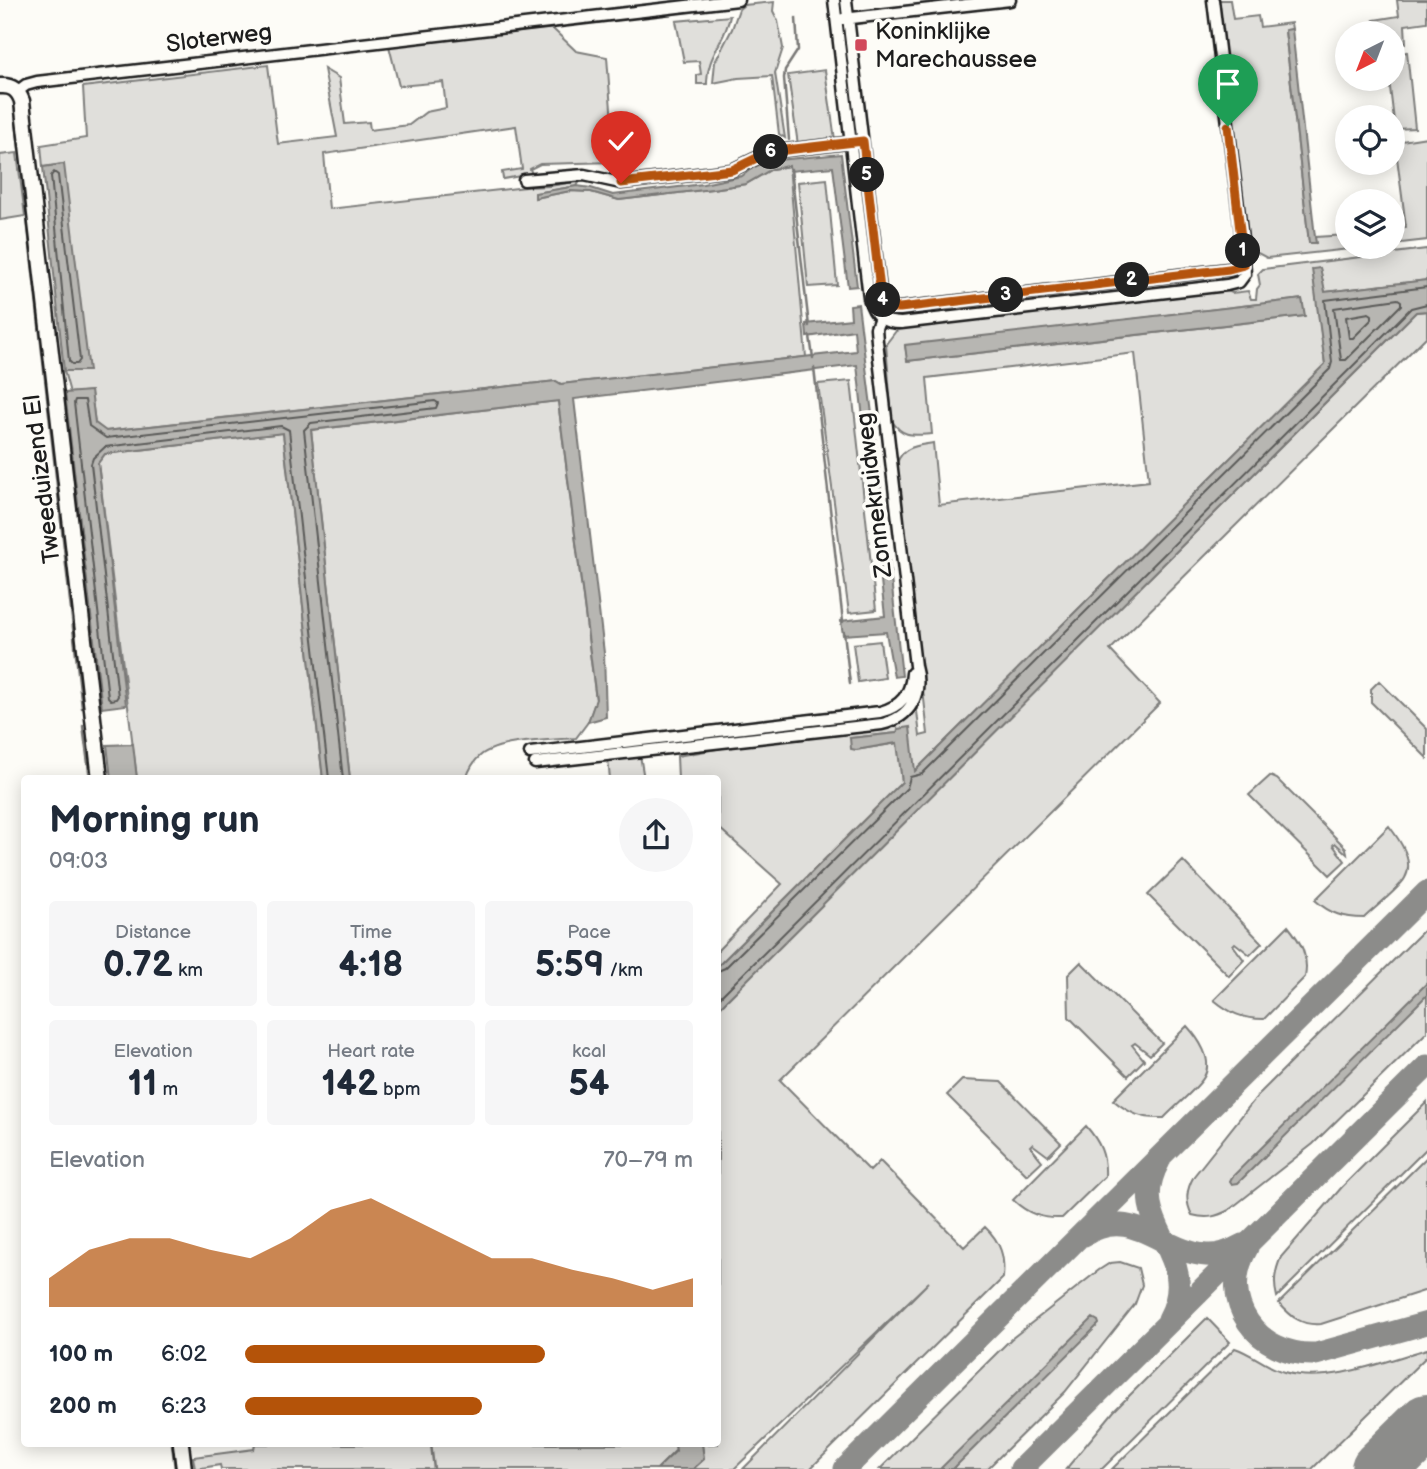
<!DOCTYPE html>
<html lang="en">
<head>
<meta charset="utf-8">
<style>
  body { margin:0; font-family:"Balsamiq Sans",sans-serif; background:#f6f6f7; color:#1f2937; height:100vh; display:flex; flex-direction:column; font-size:26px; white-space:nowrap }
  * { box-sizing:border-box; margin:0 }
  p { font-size:23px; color:#747a83 }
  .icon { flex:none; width:38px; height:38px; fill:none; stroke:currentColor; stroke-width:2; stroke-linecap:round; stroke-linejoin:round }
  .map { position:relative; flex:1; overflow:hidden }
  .details { position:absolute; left:21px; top:775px; width:700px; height:672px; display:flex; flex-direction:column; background:#fff; border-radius:7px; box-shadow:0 4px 18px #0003 }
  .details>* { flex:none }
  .needle { width:46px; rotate:222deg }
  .buttons { position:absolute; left:1335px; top:21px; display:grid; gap:14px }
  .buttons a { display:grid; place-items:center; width:70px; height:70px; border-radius:50%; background:#fff; box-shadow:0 4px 18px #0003; font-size:35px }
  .pin { position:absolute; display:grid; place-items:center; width:60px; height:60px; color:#fff; margin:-72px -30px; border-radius:50% 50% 50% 0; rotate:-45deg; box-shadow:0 0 7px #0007 }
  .pin .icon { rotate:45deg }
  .km { position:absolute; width:35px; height:35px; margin:-18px; border-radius:50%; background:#222; color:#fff; font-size:19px; line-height:35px; text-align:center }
  .round { display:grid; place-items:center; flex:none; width:74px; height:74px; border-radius:37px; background:#f6f6f7 }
  .summary { display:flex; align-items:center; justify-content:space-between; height:119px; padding:0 28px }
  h1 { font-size:38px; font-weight:700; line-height:52px }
  .stats { display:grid; grid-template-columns:repeat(3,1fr); gap:10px; height:119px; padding:7px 28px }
  .stats div { display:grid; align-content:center; border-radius:7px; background:#f6f6f7; text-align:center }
  .stats b { font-size:35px; font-weight:700 }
  .stats small { font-size:19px; font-weight:400 }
  .stats p { font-size:19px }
  .chart { height:196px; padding:14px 28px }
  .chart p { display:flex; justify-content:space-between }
  .chart svg { width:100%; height:126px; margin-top:7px; fill:#b45309; opacity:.7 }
  ul { padding:0 28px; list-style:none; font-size:23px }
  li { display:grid; grid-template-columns:112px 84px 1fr; align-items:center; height:52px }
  li i { height:18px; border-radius:9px; background:#b45309 }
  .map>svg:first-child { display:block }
  .green { fill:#e0dfdb; stroke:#7e7e7c; stroke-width:2; fill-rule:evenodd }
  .water { fill:#b7b6b2; stroke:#797876; stroke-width:2 }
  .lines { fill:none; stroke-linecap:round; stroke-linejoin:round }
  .shore { stroke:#5a5a58; stroke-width:2 }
  .stream { stroke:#797876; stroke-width:2.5 }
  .taxiway { stroke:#8c8c8a; stroke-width:23 }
  .runway { stroke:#8c8c8a; stroke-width:58 }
  .street-casing { stroke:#1c1c1c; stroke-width:15 }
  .secondary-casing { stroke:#1c1c1c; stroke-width:19 }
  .street { stroke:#fdfcf7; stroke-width:10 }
  .secondary { stroke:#fdfcf7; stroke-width:14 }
  .route-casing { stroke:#fff; stroke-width:14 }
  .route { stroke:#b45309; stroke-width:9 }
  .poi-dot { fill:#d1495b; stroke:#fdfcf7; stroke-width:2.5 }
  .labels { text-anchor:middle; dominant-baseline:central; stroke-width:7; stroke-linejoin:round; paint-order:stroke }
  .poi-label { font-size:24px; fill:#1c1c1c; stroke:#fdfcf7; text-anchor:start }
  .street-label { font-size:24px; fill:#1c1c1c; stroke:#fdfcf7 }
</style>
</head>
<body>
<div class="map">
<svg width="1427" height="1469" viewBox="0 0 1427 1469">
  <rect width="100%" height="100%" fill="#fdfcf7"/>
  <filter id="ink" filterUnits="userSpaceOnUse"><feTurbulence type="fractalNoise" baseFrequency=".0143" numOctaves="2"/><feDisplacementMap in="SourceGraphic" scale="14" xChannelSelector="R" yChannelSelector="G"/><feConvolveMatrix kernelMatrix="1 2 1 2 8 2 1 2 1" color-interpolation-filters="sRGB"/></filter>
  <g filter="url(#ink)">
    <path class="green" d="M1217 0H1230L1233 19 1258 16 1260 27 1291 23 1292 29 1285 31 1309 242 1315 243V237L1347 235 1348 247H1368L1267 258 1252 250 1247 241Z
      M1397 0H1427V22L1405 25 1406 43H1399L1393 39V33L1379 31 1374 20 1399 16Z
      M774 2 773 11 778 21 783 48 775 73 785 138 779 134 772 76 738 78 713 83 715 62 732 29 739 9 744 5Z
      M730 16C726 40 706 57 707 84H697V75L701 74 699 61 684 62 676 21Z
      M552 28 576 51 607 57 615 162 540 164 530 169 532 174 503 179 502 172 522 169 516 126 324 154 329 209 526 187 550 186 580 181 577 186 535 193V198L570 191 591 192 619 200 712 189 746 184 772 169 789 166 806 357 561 384 556 381 105 431 95 423 91 391 70 393 64 371H88L63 164 43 167 41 145 86 138 83 87 268 65 278 144 337 137 324 69 339 78 345 124 369 122 370 130 409 125 426 112 446 108 443 82 399 86 389 46Z
      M1393 51 1396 54 1407 52 1415 128 1395 129 1389 79H1393Z
      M825 70 836 147 799 152 788 75Z
      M1427 137V240L1393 244V229L1406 227 1395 142Z
      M17 153 25 216 0 220V155Z
      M827 179 837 285 808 287 798 182Z
      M1427 249V280L1325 292 1320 268 1313 270 1325 364 914 772 897 733 850 738 856 750 898 743 902 782 718 966V950L782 884 718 827V779H678L677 756 768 740 889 727 898 722 916 703 920 736 928 734 897 463C903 446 917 446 933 443L939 505 1149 481 1135 353 927 378 932 434C913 435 903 438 892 421L886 344 896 331 907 326 1223 289 1232 293 1248 291 1251 299H1256L1257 289 1260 285 1258 274 1263 269ZM1302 299 1304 316 908 361 905 346Z
      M1427 311V336L1110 650 1160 703 780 1080 870 1171 880 1161 964 1247 985 1227C1001 1242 1005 1257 1003 1278L810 1469H743L929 1282 734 1469H693L704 1459 702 1444H718V1009L1416 312Z
      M851 381 876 610 849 613 818 384Z
      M558 401 596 700 588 722 576 738C553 740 498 740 480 756 473 762 469 770 466 779H350L311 430Z
      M283 433 323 779H137L98 463 105 454Z
      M880 641 885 678 858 682 853 644Z
      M1379 681 1427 729V758L1371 702V689Z
      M640 755 644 779H610L608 759Z
      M1270 776 1277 779 1346 848 1347 854 1335 843 1333 845 1345 861 1330 875 1249 795Z
      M1389 826C1399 839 1415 861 1405 878 1400 888 1373 909 1364 918 1344 918 1330 914 1315 900Z
      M1183 861 1262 943 1250 955 1235 943 1233 945 1244 960 1229 976 1148 895Z
      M1288 926C1301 942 1309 956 1305 977L1264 1019C1242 1019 1230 1013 1214 1000Z
      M1427 927V1032L1313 1144 1229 1210C1216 1217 1207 1219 1192 1215 1185 1201 1186 1190 1194 1176L1259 1094Z
      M1081 962 1162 1043 1150 1055 1135 1043 1132 1045 1144 1060 1128 1076 1069 1017 1068 975Z
      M1187 1026C1198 1038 1214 1060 1204 1077 1199 1087 1173 1108 1164 1118 1142 1119 1130 1114 1113 1100Z
      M962 1080 1001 1082 1061 1143 1048 1156 1032 1144 1030 1146 1042 1161 1027 1175 947 1095Z
      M1427 1102V1148L1277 1297C1273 1282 1275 1271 1281 1257L1342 1187Z
      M1086 1126C1100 1142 1106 1155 1105 1176L1062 1218C1042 1219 1028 1214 1013 1200Z
      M1427 1157V1290L1321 1324C1302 1326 1291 1317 1279 1303Z
      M1120 1262 1138 1268 1142 1285 1135 1304 1065 1392 987 1469H880L1011 1339 1099 1270 1110 1263Z
      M1207 1318 1230 1342 1102 1469H1066L1114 1411Z
      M1235 1348C1253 1354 1266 1367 1284 1372 1327 1385 1385 1361 1427 1349V1356L1312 1469H1112Z
      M255 1444H675L676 1450 657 1469H221L220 1465 195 1469 193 1457 254 1449Z"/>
    <path class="water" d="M1292 29 1315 237 1316 243H1309L1285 30Z
      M841 154 857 286 848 287 833 167 790 171 789 166 772 169 746 184 712 189 619 200 591 192 570 191 535 198V193L577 186 591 188 613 195 703 184 742 176 752 168 767 161Z
      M64 164 89 371H64L43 167Z
      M1320 268 1325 292 1427 280V311L1416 312 718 1009V966L902 782 897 743 856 750 851 749 850 738 897 733 898 729 910 727 915 771 1325 364 1312 269Z
      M1302 299 1305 316 907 361 905 345Z
      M858 304 877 453 867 454 857 365 574 399 604 653 606 717 588 722 596 699 558 401 311 430 350 779H323L283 433 105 454 98 463 126 705 102 708 65 393 91 391 95 423 106 431 556 381 561 384 856 351 854 330 807 337 806 324 851 319 850 305Z
      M878 464 902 676 894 677 886 632 843 635 841 621 885 616 868 466Z
      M133 744 137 779H111L107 745Z
      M1427 983V995L1238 1183 1232 1184 1230 1181 1232 1177Z
      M1093 1318 1098 1321 1099 1324 953 1469H940Z
      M675 1444H702L704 1459 693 1469H657L676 1451Z"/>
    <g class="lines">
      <path class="shore" d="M54 172 58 175 80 360 77 364H72L69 361 51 176Z
        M1398 299 1401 301V305L1346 360H1341L1334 308Z
        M1369 313 1372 315V319L1353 338H1349L1346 317Z
        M329 779 289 430 281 426 105 447 93 458 91 464 118 696 116 699 111 700 108 697 74 403 75 400H85L89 426 106 438 435 401 438 403 436 408 311 423 304 430 343 779
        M718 971 725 968 907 788 910 777 922 774 1330 369 1332 362 1325 300 1427 287
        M718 999 1411 308 1427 304"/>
      <path class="stream" d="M14 103 82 708
        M789 140 784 78 785 70 798 50 796 18
        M791 169 809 326
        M810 336 813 358
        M814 368 843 622
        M844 632 850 684
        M83 726 90 779
        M172 1444 175 1469
        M431 1444 434 1469"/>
      <path class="taxiway" d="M1159 1161C1122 1226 1205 1253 1169 1319
        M1084 1235C1132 1204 1162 1252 1206 1255 1218 1256 1231 1251 1242 1245
        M1247 1248C1216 1301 1258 1357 1316 1354L1427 1323
        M845 1469 1427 892
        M1021 1469 1427 1066"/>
      <path class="runway" d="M1380 1469 1427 1423"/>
      <defs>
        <path id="street" d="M834 0 869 298C874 316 882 323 901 323L1227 285 1239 282 1245 274 1244 256 1213 0
          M843 19 1010 0
          M18 91 26 85 37 82 738 0
          M524 180 584 175 621 183 732 170 769 152 855 142
          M885 304 891 308H900L1229 269 1244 265
          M530 753 880 712C901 707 911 694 912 673
          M535 763 882 724C911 717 923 694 915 666L877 341 876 328 885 304 880 290 846 0"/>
        <path id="secondary" d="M0 86C12 85 18 90 22 101L100 779
          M181 1444 184 1469"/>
      </defs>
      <use href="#street" class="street-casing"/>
      <use href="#secondary" class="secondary-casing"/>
      <use href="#street" class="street"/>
      <use href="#secondary" class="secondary"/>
    </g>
  </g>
  <g class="lines" filter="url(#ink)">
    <defs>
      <path id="route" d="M621 183 732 170 769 152 863 141 881 298 891 308H900L1229 269 1244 265 1228 126"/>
    </defs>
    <use href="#route" class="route-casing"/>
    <use href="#route" class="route"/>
  </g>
  <rect class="poi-dot" x="854" y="38" width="14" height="14" rx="3.5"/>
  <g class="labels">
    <g class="poi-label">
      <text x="875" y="31">Koninklijke<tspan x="875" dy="28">Marechaussee</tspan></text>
    </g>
    <g class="street-label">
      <text transform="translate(219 38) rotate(-7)">Sloterweg</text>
      <text transform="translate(42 479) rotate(-97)">Tweeduizend El</text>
      <text transform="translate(874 495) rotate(-97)">Zonnekruidweg</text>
    </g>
  </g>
</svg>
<div class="buttons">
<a><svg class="needle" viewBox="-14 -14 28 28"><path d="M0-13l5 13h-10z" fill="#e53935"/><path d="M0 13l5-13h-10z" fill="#747a83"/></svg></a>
<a><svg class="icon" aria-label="locate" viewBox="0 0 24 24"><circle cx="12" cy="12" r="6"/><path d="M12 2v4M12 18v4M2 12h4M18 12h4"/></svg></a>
<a><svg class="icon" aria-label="layers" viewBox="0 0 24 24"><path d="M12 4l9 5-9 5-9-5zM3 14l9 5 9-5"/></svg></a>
</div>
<div class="pin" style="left:1228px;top:126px;background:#1e9e55"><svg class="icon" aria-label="arrive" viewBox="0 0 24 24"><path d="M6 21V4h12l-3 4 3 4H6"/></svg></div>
<div class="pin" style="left:621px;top:183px;background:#d93025"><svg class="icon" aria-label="check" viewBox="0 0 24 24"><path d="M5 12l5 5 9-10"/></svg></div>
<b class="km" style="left:1243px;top:251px">1</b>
<b class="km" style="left:1132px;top:280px">2</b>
<b class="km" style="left:1006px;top:295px">3</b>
<b class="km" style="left:883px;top:300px">4</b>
<b class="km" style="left:867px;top:175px">5</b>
<b class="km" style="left:771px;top:152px">6</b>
<section class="details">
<div class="summary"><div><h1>Morning run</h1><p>09:03</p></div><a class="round"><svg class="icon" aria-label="share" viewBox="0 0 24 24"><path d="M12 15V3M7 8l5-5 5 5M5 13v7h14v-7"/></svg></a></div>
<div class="stats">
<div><p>Distance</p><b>0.72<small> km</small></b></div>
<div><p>Time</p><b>4:18</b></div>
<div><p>Pace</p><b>5:59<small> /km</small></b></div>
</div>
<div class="stats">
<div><p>Elevation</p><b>11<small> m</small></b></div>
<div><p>Heart rate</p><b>142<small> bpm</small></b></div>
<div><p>kcal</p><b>54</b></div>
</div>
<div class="chart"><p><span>Elevation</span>70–79 m</p>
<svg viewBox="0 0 160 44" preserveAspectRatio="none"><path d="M0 44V34L10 24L20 20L30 20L40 24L50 27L60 20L70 10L80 6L90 13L100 20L110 27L120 27L130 31L140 34L150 38L160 34V44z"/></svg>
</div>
<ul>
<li><b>100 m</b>6:02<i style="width:67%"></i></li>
<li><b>200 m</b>6:23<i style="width:53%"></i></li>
</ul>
</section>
</div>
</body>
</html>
